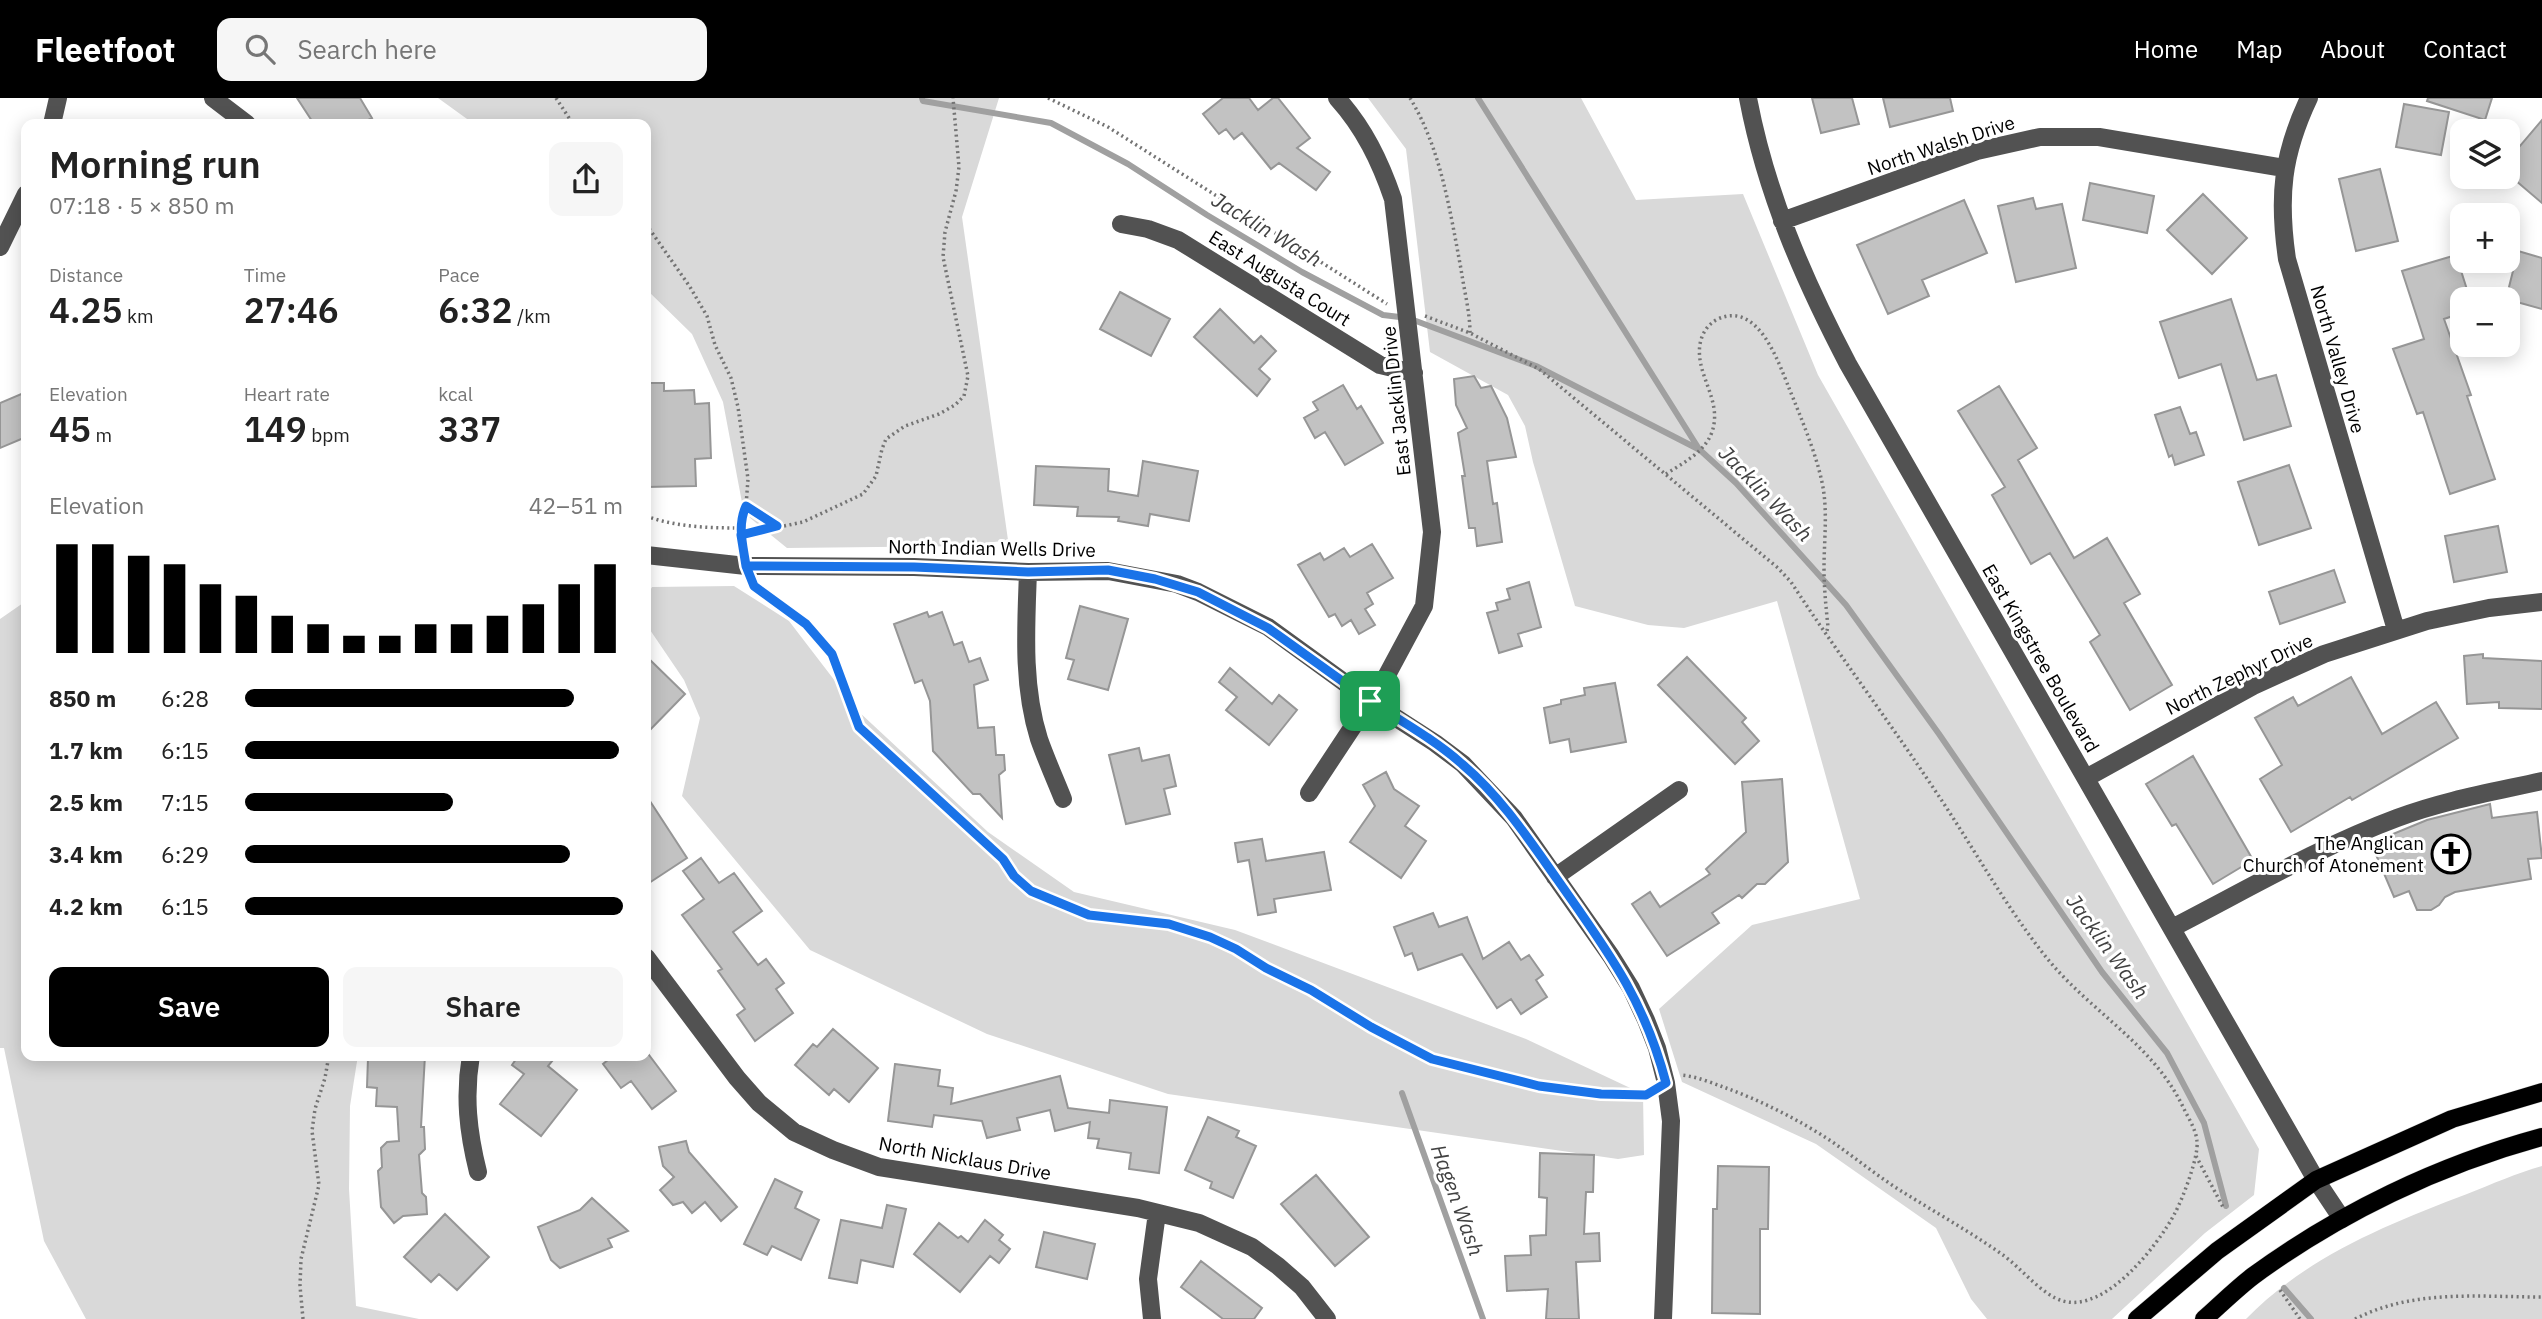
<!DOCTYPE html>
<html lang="en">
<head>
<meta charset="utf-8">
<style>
  body { margin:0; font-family:"IBM Plex Sans",sans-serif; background:#f6f6f6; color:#222; height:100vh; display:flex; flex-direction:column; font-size:26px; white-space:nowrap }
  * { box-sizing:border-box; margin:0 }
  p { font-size:23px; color:#767676 }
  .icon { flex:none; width:38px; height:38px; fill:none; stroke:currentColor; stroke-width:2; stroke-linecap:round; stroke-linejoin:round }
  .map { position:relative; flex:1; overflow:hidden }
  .drawer { position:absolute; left:21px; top:21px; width:630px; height:942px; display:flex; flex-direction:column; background:#fff; border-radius:14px; box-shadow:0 4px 18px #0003 }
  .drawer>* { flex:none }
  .fabs { position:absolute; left:2450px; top:21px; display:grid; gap:14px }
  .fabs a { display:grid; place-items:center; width:70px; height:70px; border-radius:14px; background:#fff; box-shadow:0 4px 18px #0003; font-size:35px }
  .pin { position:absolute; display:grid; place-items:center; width:60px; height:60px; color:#fff; margin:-30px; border-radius:14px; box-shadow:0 4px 10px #0006 }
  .round { display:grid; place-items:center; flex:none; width:74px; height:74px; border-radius:14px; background:#f6f6f6 }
  .headline { display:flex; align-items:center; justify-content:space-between; height:119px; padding:0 28px }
  h1 { font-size:38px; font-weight:600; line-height:52px }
  .figures { display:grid; grid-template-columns:repeat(3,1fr); gap:10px; height:119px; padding:7px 28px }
  .figures div { display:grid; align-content:center }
  .figures b { font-size:35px; font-weight:600 }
  .figures small { font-size:19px; font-weight:400 }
  .figures p { font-size:19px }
  .chart { height:196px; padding:14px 28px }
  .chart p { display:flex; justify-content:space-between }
  .chart svg { width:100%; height:126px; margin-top:7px; stroke:#000; stroke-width:6 }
  .primary-button { display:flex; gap:14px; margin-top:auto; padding:14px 28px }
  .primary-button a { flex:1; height:80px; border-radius:14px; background:#000; color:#fff; font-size:28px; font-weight:600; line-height:80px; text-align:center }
  .primary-button a+a { background:#f6f6f6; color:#222 }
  ul { padding:0 28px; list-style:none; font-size:23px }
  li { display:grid; grid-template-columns:112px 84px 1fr; align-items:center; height:52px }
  li i { height:18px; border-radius:9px; background:#000 }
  header { display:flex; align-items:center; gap:42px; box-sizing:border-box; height:98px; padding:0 35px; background:#000; color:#fff }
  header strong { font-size:33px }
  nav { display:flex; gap:38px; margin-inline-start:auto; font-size:24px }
  .search { width:490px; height:63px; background:#f6f6f6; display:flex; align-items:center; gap:18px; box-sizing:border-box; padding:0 24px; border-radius:14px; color:#767676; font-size:26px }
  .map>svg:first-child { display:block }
  .green { fill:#d9d9d9 }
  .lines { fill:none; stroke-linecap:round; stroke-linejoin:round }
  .stream { stroke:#a0a0a0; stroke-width:6 }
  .building { fill:#c2c2c2; stroke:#969696; stroke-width:2 }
  .major-casing { stroke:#dbdbdb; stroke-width:19 }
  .path { stroke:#747474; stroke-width:3.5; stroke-dasharray:2 3.5; stroke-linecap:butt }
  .minor { stroke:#525252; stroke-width:18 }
  .major { stroke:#000; stroke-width:18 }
  .route-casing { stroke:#fff; stroke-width:14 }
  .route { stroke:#1a73e8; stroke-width:9 }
  .labels { text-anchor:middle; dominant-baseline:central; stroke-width:6; stroke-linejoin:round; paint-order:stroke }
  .street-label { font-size:19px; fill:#000; stroke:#fff }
  .poi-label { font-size:19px; fill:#000; stroke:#fff; text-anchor:end }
  .water-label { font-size:21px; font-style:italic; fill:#414141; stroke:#fff }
</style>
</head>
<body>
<header>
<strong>Fleetfoot</strong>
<div class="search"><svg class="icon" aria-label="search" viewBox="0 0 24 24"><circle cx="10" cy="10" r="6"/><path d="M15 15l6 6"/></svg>Search here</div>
<nav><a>Home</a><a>Map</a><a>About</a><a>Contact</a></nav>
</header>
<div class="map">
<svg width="2542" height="1221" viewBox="0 0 2542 1221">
  <rect width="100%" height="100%" fill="#fff"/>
  <path class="green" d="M438 0H999L962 119 1008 442 967 448 787 450 744 415 723 304 692 236 646 191V26H474Z
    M1368 0H1581L1636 102 1743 96 1818 277 2259 1051 2254 1097 2205 1135 2112 1221H1987L1971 1201 1936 1130 1816 1046 1682 984 1659 911 1752 827 1860 801 1777 503 1684 530 1648 527 1575 508 1533 364 1525 328 1508 297 1430 254 1406 51Z
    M734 488 789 523 858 613 988 734 1074 794 1235 832 1526 941 1643 996 1644 1057 1618 1061 1168 996 987 936 810 852 682 698 700 620 684 582 646 526V500L652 489Z
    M26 503V957H358L350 1008 349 1091 356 1208 419 1221H86L44 1143 4 950H0V521Z
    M2542 1068V1221H2246C2306 1159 2388 1126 2467 1096 2492 1086 2517 1075 2542 1068Z"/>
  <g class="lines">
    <path class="stream" d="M922 0 923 3 1051 25 1128 66 1207 117 1302 174 1383 217 1408 220 1536 268 1700 352 1736 385 1846 507 1939 636 2102 874 2167 955 2204 1025 2226 1108
      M1478 0 1699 351
      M1402 995 1483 1221
      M2284 1190 2311 1221"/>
  </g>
  <path class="building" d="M297 0H360L372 20 361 26H314Z
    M1223 0H1249L1258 12 1273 0H1278L1310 40 1297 50 1330 74 1316 92 1279 65 1271 71 1242 35 1234 41 1226 31 1219 36 1203 16Z
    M1812 0H1852L1859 26 1821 35Z
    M1883 0H1950L1953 13 1890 29Z
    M2428 0H2492L2485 22 2427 3Z
    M2404 6 2449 14 2441 57 2396 49Z
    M2542 22V105L2508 76V62Z
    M2380 71 2398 143 2356 153 2339 81Z
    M2090 85 2154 98 2147 135 2083 122Z
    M2203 96 2247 140 2212 176 2167 132Z
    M2033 100 2036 111 2062 106 2076 170 2016 184 1998 108Z
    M1964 102 1987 155 1922 182 1929 198 1888 216 1857 147Z
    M2518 153 2542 160V211L2506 201Z
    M2456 157 2470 201H2462V215L2444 221 2471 297 2467 298 2495 381 2450 396 2423 314 2417 316 2393 251 2424 241 2402 173Z
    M1120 194 1170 221 1151 258 1100 231Z
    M2231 201 2257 282 2276 277 2291 328 2244 342 2221 266 2179 280 2160 224Z
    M1220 211 1254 245 1261 238 1276 253 1259 271 1270 281 1257 298 1194 239Z
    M1474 278 1481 290 1491 288 1507 320 1516 359 1487 363 1493 406 1497 405 1502 444 1477 448 1475 430H1469L1462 378H1465L1458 335 1467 330 1456 307 1454 281Z
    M648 285H664V293L694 292 695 306 709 305 711 360 695 361 696 388 646 389Z
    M1343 287 1357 311 1361 308 1383 345 1345 367 1325 334 1315 340 1304 320 1318 312 1313 304Z
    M1999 288 2037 350 2018 362 2074 460 2107 440 2140 496 2124 505 2172 587 2130 612 2090 544 2100 537 2050 455 2031 466 1992 397 2005 389 1958 313Z
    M26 294V339L0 350V305Z
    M2180 309 2190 336 2196 334 2204 357 2175 367 2172 357 2169 359 2155 317Z
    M1143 363 1198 373 1189 423 1150 416 1148 428 1118 423 1119 419 1077 418 1078 409 1034 407 1036 368 1109 371 1108 393 1138 398Z
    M2289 367 2311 430 2259 447 2238 384Z
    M2498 428 2507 474 2454 484 2445 438Z
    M1372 446 1393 480 1367 495 1373 506 1365 511 1375 527 1359 536 1351 522 1342 528 1335 516 1329 519 1298 467 1320 455 1324 462 1344 450 1350 459Z
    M2334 472 2345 504 2280 526 2269 494Z
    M1529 484 1541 529 1518 536 1522 548 1499 555 1487 515 1498 512 1496 505 1510 501 1507 491Z
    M1080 508 1128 521 1108 592 1068 581 1074 562 1066 560Z
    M927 514 929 519 942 514 954 547 962 544 969 564 980 560 988 582 974 587 978 630 994 629 996 657H1004L1005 672 999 677 1002 720 980 696H973L933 653 930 603 922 582 915 585 894 526Z
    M2483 556V560L2542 563V611L2499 610V604L2467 606 2464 558Z
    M646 558 685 596 646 636Z
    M1687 559 1746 620 1742 624 1759 643 1735 666 1658 587Z
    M1230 570 1272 606 1279 597 1297 612 1269 647 1226 612 1237 599 1219 584Z
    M2351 579 2382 636 2436 604 2458 640 2352 702 2350 699 2291 734 2260 681 2282 667 2255 620 2293 599 2298 608Z
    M1615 585 1626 644 1571 654 1569 641 1550 645 1544 610 1561 606V602L1585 597 1584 590Z
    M1139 650 1142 663 1169 657 1176 688 1164 691 1170 716 1126 726 1109 657Z
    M2193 658 2253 762 2213 786 2176 726 2172 728 2146 686Z
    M1386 674 1394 691 1419 708 1405 728 1426 743 1401 780 1350 744 1375 708 1363 687Z
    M1782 681 1788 764 1765 786H1757L1742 800 1739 797 1712 815 1719 825 1667 858 1632 806 1650 794 1660 809 1710 776 1706 771 1746 734 1742 684Z
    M646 697 687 760 646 787Z
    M2490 706 2492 720 2537 714 2542 760 2528 761 2531 781 2455 794 2445 799 2439 807 2431 812H2417L2409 793 2394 799 2371 745 2427 722Z
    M1262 741 1266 763 1324 754 1331 792 1274 801 1276 814 1258 817 1249 762 1238 764 1235 745Z
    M701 760 719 785 734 775 762 813 733 834 758 867 766 861 784 885 776 891 793 915 755 943 737 917 745 911 718 873 722 871 682 817 704 801 683 773Z
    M1433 815 1439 829 1467 819 1483 861 1509 844 1521 862 1529 857 1543 877 1536 882 1547 899 1521 916 1511 901 1497 910 1462 856 1418 872 1412 855 1405 858 1394 829Z
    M833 931 878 970 849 1004 834 991 829 997 795 967 813 946 817 949Z
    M379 957H425L421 1029H424L425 1051 419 1057 422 1095 426 1099 427 1116 403 1118 394 1125 381 1109 378 1073 382 1069 381 1050 387 1044 399 1043 397 1009 376 1008 377 990 367 989 368 960 379 961Z
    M519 957H557L548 968 577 992 541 1038 500 1006 524 976 512 967Z
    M614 957H649L676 993 652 1011 631 983 621 990 603 966Z
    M895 966 940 972 938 988 953 990 951 1006 1060 978 1068 1010 1109 1015 1110 1002 1167 1009 1159 1075 1129 1071 1131 1055 1097 1050 1099 1041 1088 1040 1090 1024 1055 1033 1050 1012 1017 1020 1020 1032 987 1040 982 1023 934 1017 932 1029 888 1023Z
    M1208 1019 1239 1033 1236 1039 1256 1048 1233 1100 1210 1090 1212 1084 1185 1072Z
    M686 1043 689 1054 737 1109 721 1123 705 1104 692 1115 683 1104 673 1107 660 1092 674 1079 663 1068 659 1049Z
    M1540 1055 1594 1057 1593 1094H1586L1584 1136 1599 1135 1600 1163 1576 1164 1579 1221H1546L1548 1191 1507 1193 1505 1158 1531 1157 1530 1138 1546 1137 1547 1100 1539 1099Z
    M1718 1068 1769 1069 1768 1131H1760V1216L1712 1215 1713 1111H1717Z
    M1316 1077 1369 1139 1335 1168 1281 1106Z
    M775 1081 802 1094 795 1110 819 1122 801 1162 772 1148 767 1157 744 1146Z
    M592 1100 628 1133 608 1141 612 1149 560 1170 551 1162 538 1129 580 1112Z
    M887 1107 906 1111 893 1169 861 1162 857 1185 829 1180 841 1122 882 1130Z
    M445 1116 489 1159 457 1192 439 1176 431 1184 404 1159Z
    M985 1122 1003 1137 999 1142 1010 1151 999 1165 990 1158 960 1194 914 1156 939 1125 958 1140 961 1138 968 1144Z
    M1044 1134 1095 1146 1087 1181 1036 1169Z
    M1201 1163 1262 1210 1254 1221H1223L1181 1189Z"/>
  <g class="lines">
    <defs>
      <path id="major" d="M2137 1221 2217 1153 2316 1082 2452 1021 2542 994
        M2204 1221C2220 1207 2236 1191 2253 1178 2339 1115 2439 1067 2542 1039"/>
    </defs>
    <use href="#major" class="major-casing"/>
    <path class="path" d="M556 0 573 26
      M1048 0 1108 29 1387 206
      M1410 0C1441 51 1450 113 1461 171 1464 192 1470 214 1470 235
      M646 126 690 189 707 218 715 247 731 280 738 309 748 381 746 408 740 422 743 449
      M1425 218 1470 235 1539 271 1778 470 1791 484C1836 553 1886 619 1932 688 1971 745 2003 805 2046 859 2090 914 2154 946 2184 1011 2189 1021 2196 1032 2197 1043 2199 1058 2183 1100 2175 1115 2158 1147 2106 1215 2063 1203 2043 1198 2020 1169 2003 1157 1969 1133 1933 1113 1898 1091 1875 1076 1854 1059 1831 1043 1799 1022 1762 1003 1726 990 1712 985 1696 978 1680 977
      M1666 376C1683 365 1705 354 1712 334 1723 302 1695 277 1700 246 1702 235 1708 226 1718 221 1758 203 1778 263 1789 290 1801 320 1820 364 1824 396 1827 421 1824 446 1824 470 1824 490 1826 509 1828 529L1826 536
      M746 408 775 427
      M646 418C676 429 709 430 740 430
      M741 437 803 424 863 396 876 378 882 351 886 341 905 328 939 316 955 307 964 298 968 278 943 159 945 134 956 93 959 69 953 0
      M754 486 806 526 832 556 859 629 1003 761 1014 778 1031 793 1089 817 1169 826 1210 839 1236 851 1266 870 1311 892 1371 929 1432 961 1539 988 1601 996 1631 998 1649 995
      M2196 1058 2224 1111
      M2280 1192 2300 1221
      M303 1221 300 1188 301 1161 319 1087 312 1033 315 1011 325 980 329 957
      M2355 1221C2414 1191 2478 1199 2542 1199"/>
    <path class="minor" d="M213 0 247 26
      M1748 0C1766 95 1803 180 1848 266L2316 1082 2342 1121
      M2309 0C2282 57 2278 99 2287 161L2396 532
      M52 26 58 0
      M1782 123 1977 53 2040 39H2099L2284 70
      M1121 126 1148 131 1178 142 1380 267 1414 275
      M0 149 26 96
      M646 457 746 468 914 469 1028 474 1108 473 1177 486 1198 494 1268 529 1370 603 1435 645 1463 666 1514 720 1611 858 1631 890 1646 922 1657 950 1666 985 1671 1023 1663 1221
      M1028 474C1026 529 1022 587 1039 641 1046 661 1055 681 1063 701
      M2086 680 2253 588 2324 556 2427 523 2489 510 2542 504
      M1309 695 1387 577 1424 508 1432 434 1393 101C1380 63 1364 30 1337 0
      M1555 779 1679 692
      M2172 830C2246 792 2319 749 2397 720 2445 702 2493 694 2542 683
      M646 859 737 980 759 1005 794 1034 833 1052 879 1069 1138 1110 1199 1125 1252 1149 1278 1168 1302 1189 1327 1221
      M471 957C464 998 468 1034 478 1074
      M1152 1221 1148 1181 1157 1115"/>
    <use href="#major" class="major"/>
  </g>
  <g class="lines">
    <defs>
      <path id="route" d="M1370 603 1268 530 1198 494 1155 481 1108 472 1028 474 914 469 746 468C743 447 737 428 746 408L777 428 741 437 746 468 754 488 806 526 832 556 859 629 1003 761 1014 778 1031 793 1089 817 1169 826 1210 839 1236 851 1266 870 1311 892 1371 929 1432 961 1539 988 1601 996 1646 997 1666 985C1644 900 1606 851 1557 781 1528 740 1500 698 1462 666 1435 642 1401 623 1370 603"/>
    </defs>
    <use href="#route" class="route-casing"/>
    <use href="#route" class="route"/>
  </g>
  <defs>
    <symbol id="church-ring" viewBox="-11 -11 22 22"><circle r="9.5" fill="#fff" stroke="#000" stroke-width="1.5"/><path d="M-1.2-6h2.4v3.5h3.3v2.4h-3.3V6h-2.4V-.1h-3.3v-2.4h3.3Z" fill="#000"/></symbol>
  </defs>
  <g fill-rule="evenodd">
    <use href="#church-ring" x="2429" y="734" width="44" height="44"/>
  </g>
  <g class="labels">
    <g class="street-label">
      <text transform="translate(1941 47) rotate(-18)">North Walsh Drive</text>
      <text transform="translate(1280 180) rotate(32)">East Augusta Court</text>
      <text transform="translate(2338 261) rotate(74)">North Valley Drive</text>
      <text transform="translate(1396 303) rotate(-96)">East Jacklin Drive</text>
      <text transform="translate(992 450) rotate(1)">North Indian Wells Drive</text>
      <text transform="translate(2041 560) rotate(60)">East Kingstree Boulevard</text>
      <text transform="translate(2239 576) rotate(-26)">North Zephyr Drive</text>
      <text transform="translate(965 1060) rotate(10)">North Nicklaus Drive</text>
    </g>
    <g class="poi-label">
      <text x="2424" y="745">The Anglican<tspan x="2424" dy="22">Church of Atonement</tspan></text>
    </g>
    <g class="water-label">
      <text transform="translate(1267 131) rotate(31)">Jacklin Wash</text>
      <text transform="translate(1766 395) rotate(46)">Jacklin Wash</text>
      <text transform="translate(2108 848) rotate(54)">Jacklin Wash</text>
      <text transform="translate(1458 1102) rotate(70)">Hagen Wash</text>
    </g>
  </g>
</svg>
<div class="fabs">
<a><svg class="icon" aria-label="layers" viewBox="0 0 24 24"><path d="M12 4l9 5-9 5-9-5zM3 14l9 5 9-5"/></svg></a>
<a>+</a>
<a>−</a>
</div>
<div class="pin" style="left:1370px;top:603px;background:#1e9e55"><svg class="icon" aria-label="arrive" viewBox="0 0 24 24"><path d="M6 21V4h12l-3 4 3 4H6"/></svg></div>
<section class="drawer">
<div class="headline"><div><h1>Morning run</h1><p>07:18 · 5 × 850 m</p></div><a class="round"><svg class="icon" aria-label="share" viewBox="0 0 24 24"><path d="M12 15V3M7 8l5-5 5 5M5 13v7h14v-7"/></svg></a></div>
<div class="figures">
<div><p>Distance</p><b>4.25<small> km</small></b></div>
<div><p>Time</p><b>27:46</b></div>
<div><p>Pace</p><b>6:32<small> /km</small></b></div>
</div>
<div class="figures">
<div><p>Elevation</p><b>45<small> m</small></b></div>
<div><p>Heart rate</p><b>149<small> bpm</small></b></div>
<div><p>kcal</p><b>337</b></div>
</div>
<div class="chart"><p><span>Elevation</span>42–51 m</p>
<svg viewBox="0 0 160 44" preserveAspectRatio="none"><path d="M5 44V6M15 44V6M25 44V10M35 44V13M45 44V20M55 44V24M65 44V31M75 44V34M85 44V38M95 44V38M105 44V34M115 44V34M125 44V31M135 44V27M145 44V20M155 44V13"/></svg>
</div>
<ul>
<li><b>850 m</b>6:28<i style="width:87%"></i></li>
<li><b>1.7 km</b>6:15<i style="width:99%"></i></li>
<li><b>2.5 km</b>7:15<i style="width:55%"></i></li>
<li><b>3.4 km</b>6:29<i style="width:86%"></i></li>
<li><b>4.2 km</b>6:15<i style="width:100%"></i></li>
</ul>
<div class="primary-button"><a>Save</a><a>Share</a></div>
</section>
</div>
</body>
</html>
